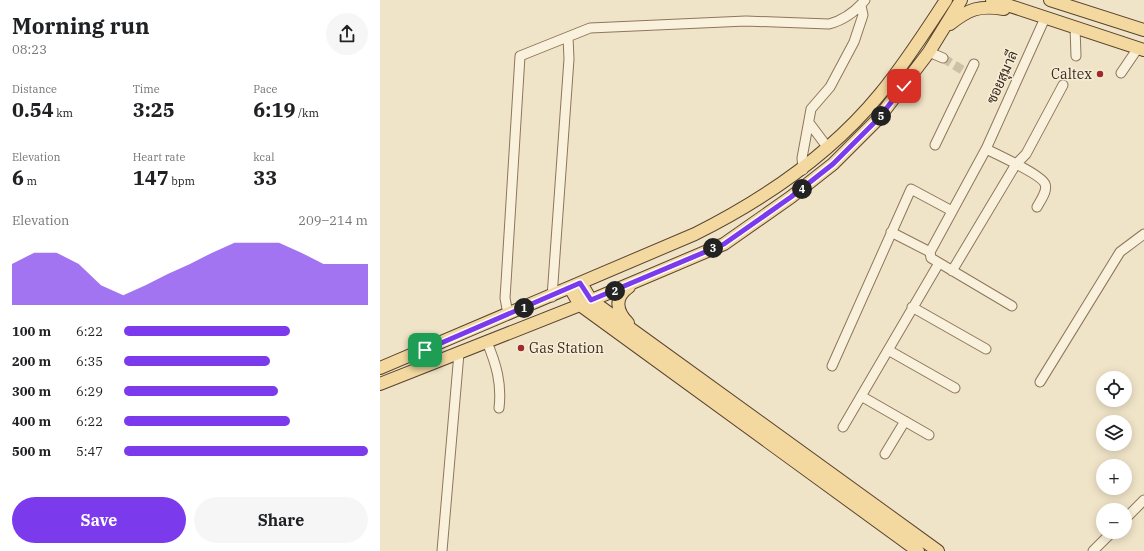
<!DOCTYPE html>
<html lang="en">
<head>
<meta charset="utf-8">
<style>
  body { margin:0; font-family:"IBM Plex Serif",Sarabun,serif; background:#f6f6f6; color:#202124; height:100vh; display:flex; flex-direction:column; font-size:15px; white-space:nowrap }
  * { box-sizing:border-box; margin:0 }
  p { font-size:13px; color:#757577 }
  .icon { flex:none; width:22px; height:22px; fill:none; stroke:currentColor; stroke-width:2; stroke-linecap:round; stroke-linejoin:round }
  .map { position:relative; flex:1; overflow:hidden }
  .details { display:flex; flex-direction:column; background:#fff; width:380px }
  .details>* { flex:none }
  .controls { position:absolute; left:716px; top:371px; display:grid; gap:8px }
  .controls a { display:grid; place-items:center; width:36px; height:36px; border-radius:50%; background:#fff; box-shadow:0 2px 10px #0003; font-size:20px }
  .pin { position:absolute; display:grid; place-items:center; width:34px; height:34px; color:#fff; margin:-17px; border-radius:8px; box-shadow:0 2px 6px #0006 }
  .km { position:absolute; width:20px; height:20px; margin:-10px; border-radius:50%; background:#222; color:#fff; font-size:11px; line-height:20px; text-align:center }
  .round { display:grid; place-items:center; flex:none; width:42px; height:42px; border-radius:21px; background:#f6f6f6 }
  .headline { display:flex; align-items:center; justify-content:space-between; height:68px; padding:0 12px }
  h1 { font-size:22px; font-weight:800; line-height:30px }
  .figures { display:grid; grid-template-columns:repeat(3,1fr); gap:6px; height:68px; padding:4px 12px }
  .figures div { display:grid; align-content:center }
  .figures b { font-size:20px; font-weight:800 }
  .figures small { font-size:11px; font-weight:400 }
  .figures p { font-size:11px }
  .chart { height:112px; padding:8px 12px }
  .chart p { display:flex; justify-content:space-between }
  .chart svg { width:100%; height:72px; margin-top:4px; fill:#7c3aed; opacity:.7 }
  .primary-button { display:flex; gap:8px; margin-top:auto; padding:8px 12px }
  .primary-button a { flex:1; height:46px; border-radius:24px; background:#7c3aed; color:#fff; font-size:16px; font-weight:800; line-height:46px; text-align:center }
  .primary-button a+a { background:#f6f6f6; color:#202124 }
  ul { padding:0 12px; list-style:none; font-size:13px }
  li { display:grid; grid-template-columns:64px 48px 1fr; align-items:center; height:30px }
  li i { height:10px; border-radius:5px; background:#7c3aed }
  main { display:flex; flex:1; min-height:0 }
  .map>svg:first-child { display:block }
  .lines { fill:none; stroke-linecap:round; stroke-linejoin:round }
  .minor-tunnel { stroke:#ccc0a6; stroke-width:9; stroke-dasharray:9 4.5; stroke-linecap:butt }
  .minor-casing { stroke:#8d765c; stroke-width:11 }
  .major-casing { stroke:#5b4430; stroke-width:14 }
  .minor { stroke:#faf1dc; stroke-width:9 }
  .major { stroke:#f3d9a0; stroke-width:12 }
  .route-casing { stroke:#fff; stroke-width:8 }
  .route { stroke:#7c3aed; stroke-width:5 }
  .poi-dot { fill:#9e2a2b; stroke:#f7eed8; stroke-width:1.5 }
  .labels { text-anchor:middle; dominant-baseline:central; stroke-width:3; stroke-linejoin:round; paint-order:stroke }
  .poi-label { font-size:14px; fill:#3d2e20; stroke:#f7eed8; text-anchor:end }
  .street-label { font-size:14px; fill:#3d2e20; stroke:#f7eed8 }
</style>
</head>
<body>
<main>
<section class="details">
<div class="headline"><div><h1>Morning run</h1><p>08:23</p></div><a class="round"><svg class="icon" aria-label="share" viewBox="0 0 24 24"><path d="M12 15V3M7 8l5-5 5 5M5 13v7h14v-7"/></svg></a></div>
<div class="figures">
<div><p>Distance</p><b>0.54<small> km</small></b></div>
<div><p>Time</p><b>3:25</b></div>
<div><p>Pace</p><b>6:19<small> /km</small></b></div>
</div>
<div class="figures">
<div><p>Elevation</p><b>6<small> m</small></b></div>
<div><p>Heart rate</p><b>147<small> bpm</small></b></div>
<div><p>kcal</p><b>33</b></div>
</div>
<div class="chart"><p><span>Elevation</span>209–214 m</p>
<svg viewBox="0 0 160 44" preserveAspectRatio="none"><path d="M0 44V19L10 12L20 12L30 19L40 32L50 38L60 32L70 25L80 19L90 12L100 6L110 6L120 6L130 12L140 19L150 19L160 19V44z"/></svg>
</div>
<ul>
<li><b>100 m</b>6:22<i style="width:68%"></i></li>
<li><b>200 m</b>6:35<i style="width:60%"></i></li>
<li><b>300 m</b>6:29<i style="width:63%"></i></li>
<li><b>400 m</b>6:22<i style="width:68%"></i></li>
<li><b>500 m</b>5:47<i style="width:100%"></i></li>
</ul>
<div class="primary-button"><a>Save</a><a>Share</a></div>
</section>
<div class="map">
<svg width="764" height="551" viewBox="0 0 764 551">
  <rect width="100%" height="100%" fill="#f0e4c8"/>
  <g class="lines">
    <path class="minor-tunnel" d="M563 58 584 71"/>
    <defs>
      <path id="minor" d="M695 27 696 56
        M549 52 563 58
        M741 73 758 48
        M430 124 448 148
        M555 145 594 64
        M606 149C616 154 662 175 665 184 668 191 660 201 657 207
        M423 170 422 158 431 109 450 87 474 42 483 15 481 6
        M511 232 550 252
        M572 271 636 164 646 154 683 85
        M172 297 189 59 188 37
        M632 306 551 258 550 252 606 149 665 18
        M532 307 606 349
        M128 314 125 298 126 283 140 56 210 28 366 21 449 24C464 20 475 12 485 0
        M107 342C116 364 122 383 119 408
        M508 350 575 388
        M452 366 531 189 572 211
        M660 382 740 252 764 234
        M481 396 549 435
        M463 427 559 263
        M505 454 525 421
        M745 519 764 500
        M62 551 79 353
        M713 551 732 532"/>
      <path id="major" d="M612 0 764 50
        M670 0 764 30
        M570 24C589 9 599 5 624 9
        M201 283 211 300 558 551
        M190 288 200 305 538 551
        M248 323C236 311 234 297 249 287
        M0 368 315 234C385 199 450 155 500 94 524 65 545 32 566 0
        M0 384 200 305 344 244 411 197 453 164 498 119 549 52 581 0"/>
    </defs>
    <use href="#minor" class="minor-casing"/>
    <use href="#major" class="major-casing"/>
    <use href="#minor" class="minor"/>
    <use href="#major" class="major"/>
  </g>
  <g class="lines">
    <defs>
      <path id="route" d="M45 350 200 283 211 300 344 244 411 197 453 164 498 119 524 86"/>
    </defs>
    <use href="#route" class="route-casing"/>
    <use href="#route" class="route"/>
  </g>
  <g class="poi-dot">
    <circle cx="720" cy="74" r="4"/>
    <circle cx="141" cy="348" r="4"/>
  </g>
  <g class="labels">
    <g class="poi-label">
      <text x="712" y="74">Caltex</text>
      <text x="149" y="348" text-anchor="start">Gas Station</text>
    </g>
    <g class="street-label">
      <text transform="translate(622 77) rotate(-66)">ซอยสุมาลี</text>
    </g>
  </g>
</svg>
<div class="controls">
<a><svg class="icon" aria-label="locate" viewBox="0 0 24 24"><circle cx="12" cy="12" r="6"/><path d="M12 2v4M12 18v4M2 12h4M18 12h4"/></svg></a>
<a><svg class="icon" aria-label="layers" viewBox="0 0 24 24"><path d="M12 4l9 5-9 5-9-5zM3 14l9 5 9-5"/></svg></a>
<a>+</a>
<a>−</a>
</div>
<div class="pin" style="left:45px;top:350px;background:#1e9e55"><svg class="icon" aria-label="arrive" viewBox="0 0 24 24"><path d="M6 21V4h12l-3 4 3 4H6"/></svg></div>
<div class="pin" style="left:524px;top:86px;background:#d93025"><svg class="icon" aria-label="check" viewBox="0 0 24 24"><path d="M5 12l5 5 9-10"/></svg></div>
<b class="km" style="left:144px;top:308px">1</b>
<b class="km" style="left:235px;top:291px">2</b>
<b class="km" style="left:333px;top:248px">3</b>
<b class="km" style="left:422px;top:189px">4</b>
<b class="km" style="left:501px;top:116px">5</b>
</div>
</main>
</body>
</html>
